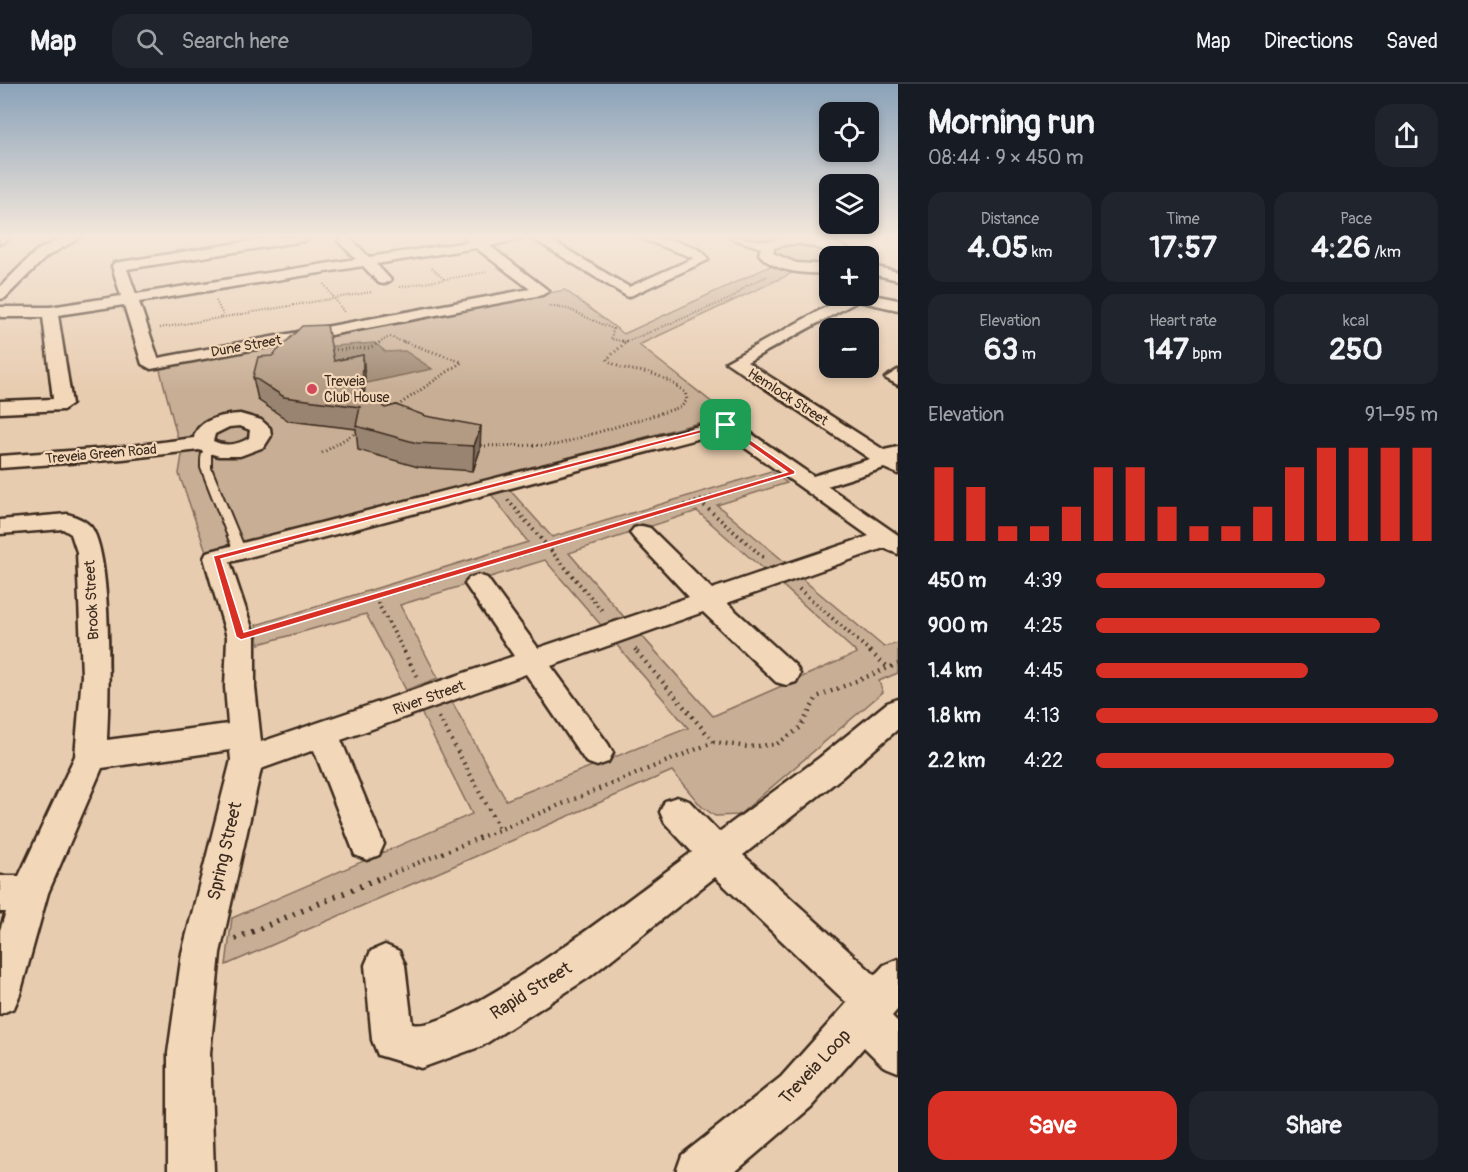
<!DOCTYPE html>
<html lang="en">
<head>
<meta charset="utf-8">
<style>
  body { margin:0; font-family:Pangolin,sans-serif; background:#20242c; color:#f1f3f6; height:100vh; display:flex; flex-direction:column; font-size:22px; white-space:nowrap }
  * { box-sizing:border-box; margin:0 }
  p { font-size:20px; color:#9ea1a6 }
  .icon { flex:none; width:33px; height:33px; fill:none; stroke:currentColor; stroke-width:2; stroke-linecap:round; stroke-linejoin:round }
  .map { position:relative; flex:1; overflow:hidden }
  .sheet { display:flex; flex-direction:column; background:#171b24; width:570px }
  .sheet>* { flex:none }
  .tools { position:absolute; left:819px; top:18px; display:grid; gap:12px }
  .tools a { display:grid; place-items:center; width:60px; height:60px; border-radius:12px; background:#171b24; box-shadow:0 3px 9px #0003; font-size:30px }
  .pin { position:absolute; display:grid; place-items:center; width:51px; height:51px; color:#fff; margin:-26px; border-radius:12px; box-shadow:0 3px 9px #0006 }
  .round { display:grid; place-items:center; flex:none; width:63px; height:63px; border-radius:18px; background:#20242c }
  .head { display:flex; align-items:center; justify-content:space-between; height:102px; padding:0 30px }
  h1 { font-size:33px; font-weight:800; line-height:45px }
  .figures { display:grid; grid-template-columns:repeat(3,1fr); gap:9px; height:102px; padding:6px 30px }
  .figures div { display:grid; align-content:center; border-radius:15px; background:#20242c; text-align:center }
  .figures b { font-size:30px; font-weight:800 }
  .figures small { font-size:16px; font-weight:400 }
  .figures p { font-size:16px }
  .chart { height:168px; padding:12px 30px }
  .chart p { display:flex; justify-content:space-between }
  .chart svg { width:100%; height:108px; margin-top:6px; stroke:#d93025; stroke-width:6 }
  .primary-button { display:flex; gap:12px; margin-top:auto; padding:12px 30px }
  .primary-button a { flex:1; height:69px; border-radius:18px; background:#d93025; color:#fff; font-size:24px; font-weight:800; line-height:69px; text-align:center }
  .primary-button a+a { background:#20242c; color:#f1f3f6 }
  ul { padding:0 30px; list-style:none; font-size:20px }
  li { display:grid; grid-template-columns:96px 72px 1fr; align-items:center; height:45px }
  li i { height:15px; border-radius:8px; background:#d93025 }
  header { display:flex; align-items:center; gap:36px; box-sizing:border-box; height:84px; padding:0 30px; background:#171b24; border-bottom:2px solid #363941 }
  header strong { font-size:28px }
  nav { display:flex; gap:33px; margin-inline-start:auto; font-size:21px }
  .search { width:420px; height:54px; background:#20242c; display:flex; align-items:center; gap:15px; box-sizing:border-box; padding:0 21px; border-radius:18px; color:#9ea1a6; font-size:22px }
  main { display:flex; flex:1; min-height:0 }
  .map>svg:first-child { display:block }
  .green { fill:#c8ae95; stroke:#826c5a; stroke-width:1.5 }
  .water { fill:#9e8872; stroke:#766250; stroke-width:1.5 }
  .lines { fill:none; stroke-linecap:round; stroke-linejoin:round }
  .service-casing { stroke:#3b2a1e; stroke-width:4 }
  .minor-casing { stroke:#3b2a1e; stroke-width:5 }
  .path-far4 { stroke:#3b2a1e; stroke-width:2; stroke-dasharray:1 2; stroke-linecap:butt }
  .path-far3 { stroke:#3b2a1e; stroke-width:3; stroke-dasharray:1 3; stroke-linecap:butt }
  .path-far2 { stroke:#3b2a1e; stroke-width:4; stroke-dasharray:1.5 4; stroke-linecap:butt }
  .path-far1 { stroke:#3b2a1e; stroke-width:4.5; stroke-dasharray:1.5 5; stroke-linecap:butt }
  .path { stroke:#3b2a1e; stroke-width:6; stroke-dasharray:2 7; stroke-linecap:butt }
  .service { fill:#f3d7b9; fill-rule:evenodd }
  .minor { fill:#f3d7b9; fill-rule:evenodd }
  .wall { fill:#998471; stroke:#3b2a1e; stroke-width:1.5 }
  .shaded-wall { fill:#7d6c5c; stroke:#3b2a1e; stroke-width:1.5 }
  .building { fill:#b29a83; stroke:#3b2a1e; stroke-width:1.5 }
  .route { fill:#d93025; stroke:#fff; stroke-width:1.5; fill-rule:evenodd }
  .poi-dot { fill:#d1495b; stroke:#f3d7b9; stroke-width:2 }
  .labels { text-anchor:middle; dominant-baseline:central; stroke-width:4.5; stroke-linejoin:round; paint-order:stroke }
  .far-street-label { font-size:14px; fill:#3b2a1e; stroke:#f3d7b9 }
  .far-poi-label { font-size:14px; fill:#3b2a1e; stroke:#f3d7b9; text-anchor:start }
  .street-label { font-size:15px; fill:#3b2a1e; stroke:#f3d7b9 }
  .near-street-label { font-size:18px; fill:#3b2a1e; stroke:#f3d7b9 }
</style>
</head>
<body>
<header>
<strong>Map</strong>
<div class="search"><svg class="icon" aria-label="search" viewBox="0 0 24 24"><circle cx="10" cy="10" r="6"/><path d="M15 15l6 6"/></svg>Search here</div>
<nav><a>Map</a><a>Directions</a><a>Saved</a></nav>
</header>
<main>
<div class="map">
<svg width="898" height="1088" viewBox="0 0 898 1088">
  <rect width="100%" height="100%" fill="#e8ccb0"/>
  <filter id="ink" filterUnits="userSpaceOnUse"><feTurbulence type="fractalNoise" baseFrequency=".0167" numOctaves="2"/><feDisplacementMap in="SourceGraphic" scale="12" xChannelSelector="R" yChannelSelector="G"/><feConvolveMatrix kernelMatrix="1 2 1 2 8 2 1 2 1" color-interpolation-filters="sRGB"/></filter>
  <g filter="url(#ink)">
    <path class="green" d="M798 159 837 168 842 172H830L829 182 800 181 773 171 772 167 780 161Z
      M779 178 803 184 639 261 728 331 207 470 179 390 182 371 159 282 565 206 624 250Z
      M771 387 787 399 717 421 786 479 765 487 697 427 569 469 624 533 601 541 545 476 400 521 438 594 406 606 366 530 259 560 256 541 528 458 490 409 508 404 552 453Z
      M801 494 884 563 898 559V589L879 597 883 608 739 731 715 732 701 722 672 687 226 881 232 834 472 730 421 628 452 618 506 716 688 644 616 560 641 551 713 632 857 569 781 500Z"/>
    <path class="water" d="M375 259 386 268 405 267 432 285 362 300 328 302 321 263Z"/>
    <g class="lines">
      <defs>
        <path id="service" d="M210 362 215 365 211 370V384L246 468 244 471 240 472 234 468 201 384C201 375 200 365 210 362Z"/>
        <path id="minor" d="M0 153H11L0 160Z
          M64 153H81L46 173 5 214 0 215V203L36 167Z
          M276 153H310L304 157 127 185 136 210 356 175 338 157 344 153 350 154 369 173 468 158 464 153H527L490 162 549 207 542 211 151 285 142 280 124 221 58 231 72 320 63 326 0 329V317L53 315 43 233H0V223H50L121 212 112 182 114 179ZM476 164 530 205 158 274 139 218 363 182 379 199 384 200 391 196 376 180Z
          M530 153H546L629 203 694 174 637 153C653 153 703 158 708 176L628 213Z
          M728 153C741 153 753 156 765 157 771 158 778 154 784 153 806 151 839 153 855 172 827 175 810 150 774 164L773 169 796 179 830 181V189C806 190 775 189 759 170L761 164Z
          M868 181 898 188V196L868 189Z
          M868 210 898 216V226L858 217 747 278 884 366 898 363V390L884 384 827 402 898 451V470L884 464 727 519 796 582 800 590 796 598 786 601 776 598 703 528 551 582 608 660 613 669 608 678 597 682 586 678 526 590 341 656 384 760 379 771 367 776 355 771 314 666 261 685 220 869 210 969 214 1088H168V969L182 869 231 676 230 666 102 684 48 809 20 910 14 924 0 930V846L6 828H0V792H19L75 672 82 591 77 468 71 450 63 445 0 450V436L67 430C75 432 85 436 91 443 113 471 109 617 107 656L228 640 225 603 227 553 204 474 207 468 726 335 733 337 813 392 870 375 726 278 846 212ZM723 348 869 452 712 505 650 444 642 442 634 444 630 449 634 454 689 513 538 564 487 494 478 491 469 494 465 500 514 572 261 658 255 603V553L230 478Z
          M898 286V301L885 294Z
          M240 330 261 336 270 344 271 352 264 363 240 372H219L199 366 123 375 0 384V372L123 363 194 354C197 335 223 331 240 330ZM240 342 250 346 249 354C238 361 225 363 213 357L215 350 229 343Z
          M898 615V645L841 694 743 771 875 891 884 881 898 875V925L892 932 898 938V988L883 982 864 963 811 1023 735 1088H676L682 1071 781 993 847 919 715 793 588 894 482 962 421 984 378 971 372 956 365 881 371 867 385 861 399 867 405 881 412 940C457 951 648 801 692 768L665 739 660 728 665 717 677 713 689 717 719 748 819 674 887 619Z"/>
      </defs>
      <use href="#service" class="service-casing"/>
      <use href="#minor" class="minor-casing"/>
      <path class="path-far4" d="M432 184 444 195
        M324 200 344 228
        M400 203 487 188
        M216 217 224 233
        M548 222 568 225 613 245 611 255 626 258 732 214 746 202 768 192
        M160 244 371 208
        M390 253 406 259
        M379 259 389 253"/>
      <path class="path-far3" d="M622 257H628
        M328 266 370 264 382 257
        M394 324 462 278 402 257
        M477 362 556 361 681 323 687 316 685 308C676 301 667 295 656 291 639 285 621 288 607 275L626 258
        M322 369 360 346"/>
      <path class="path-far2" d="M508 416 604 529
        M700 418 764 474
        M653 431 769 396
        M486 481 623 440
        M799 505 872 569
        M375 514 405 569
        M264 546 456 490
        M635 565 638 569"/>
      <path class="path-far1" d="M404 568 417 592
        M637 568 714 658
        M870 568 889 584
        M439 633 499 744
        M376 796 714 658 748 663 777 660 800 644 817 613 898 580"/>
      <path class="path" d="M235 855 380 794"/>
      <use href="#service" class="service"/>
      <use href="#minor" class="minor"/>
    </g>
    <path class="wall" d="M363 271 365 294 364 309 385 324 396 321 480 366 473 387 418 383 358 366 356 345 289 337 258 316 253 293 272 272 334 277Z"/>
    <path class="shaded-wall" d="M363 271 365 294 364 330 362 307Z
      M481 342 480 366 473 387 474 362Z"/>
    <path class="building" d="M327 241 334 277 363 271 362 307 385 324 396 321 426 332 481 342 474 362 417 359 356 342 360 323 284 313 253 293 258 273 272 272 302 242Z"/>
  </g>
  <linearGradient id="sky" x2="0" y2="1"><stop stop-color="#8aa2b9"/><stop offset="0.5" stop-color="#f5e8db"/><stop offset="1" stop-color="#f5e8db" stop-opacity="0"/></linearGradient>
  <rect width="898" height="306" fill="url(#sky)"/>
  <path class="route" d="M726 339 795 387V390L241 556 236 553 213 472ZM724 343 787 388 244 548 221 475Z"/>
  <circle class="poi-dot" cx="312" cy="305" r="6"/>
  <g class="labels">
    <g class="far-street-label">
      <text transform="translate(246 262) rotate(-10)">Dune Street</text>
      <text transform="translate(788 313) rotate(33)">Hemlock Street</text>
      <text transform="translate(101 370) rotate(-5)">Treveia Green Road</text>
    </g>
    <g class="far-poi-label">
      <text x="324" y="297">Treveia<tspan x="324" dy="16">Club House</tspan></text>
    </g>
    <g class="street-label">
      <text transform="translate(92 516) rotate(-93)">Brook Street</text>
      <text transform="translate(429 614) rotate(-20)">River Street</text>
    </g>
    <g class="near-street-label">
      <text transform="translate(225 767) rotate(-77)">Spring Street</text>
      <text transform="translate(531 907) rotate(-32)">Rapid Street</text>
      <text transform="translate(815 983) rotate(-47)">Treveia Loop</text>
    </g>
  </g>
</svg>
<div class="tools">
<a><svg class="icon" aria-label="locate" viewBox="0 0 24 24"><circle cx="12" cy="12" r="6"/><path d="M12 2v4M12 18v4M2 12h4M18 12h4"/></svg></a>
<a><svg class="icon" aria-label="layers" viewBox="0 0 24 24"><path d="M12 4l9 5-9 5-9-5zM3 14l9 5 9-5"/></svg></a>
<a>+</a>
<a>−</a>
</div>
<div class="pin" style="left:726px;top:341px;background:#1e9e55"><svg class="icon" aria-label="arrive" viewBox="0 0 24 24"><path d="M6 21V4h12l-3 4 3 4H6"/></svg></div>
</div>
<section class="sheet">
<div class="head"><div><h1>Morning run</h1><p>08:44 · 9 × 450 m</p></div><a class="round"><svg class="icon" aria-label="share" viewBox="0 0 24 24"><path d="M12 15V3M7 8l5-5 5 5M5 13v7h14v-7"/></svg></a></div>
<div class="figures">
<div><p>Distance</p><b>4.05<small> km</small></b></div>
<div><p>Time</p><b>17:57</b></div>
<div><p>Pace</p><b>4:26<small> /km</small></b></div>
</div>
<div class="figures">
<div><p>Elevation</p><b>63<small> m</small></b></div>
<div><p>Heart rate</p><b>147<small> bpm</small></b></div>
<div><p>kcal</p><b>250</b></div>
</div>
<div class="chart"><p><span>Elevation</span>91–95 m</p>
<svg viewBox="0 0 160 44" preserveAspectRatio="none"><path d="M5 44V14M15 44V22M25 44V38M35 44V38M45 44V30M55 44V14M65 44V14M75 44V30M85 44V38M95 44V38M105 44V30M115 44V14M125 44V6M135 44V6M145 44V6M155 44V6"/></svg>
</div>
<ul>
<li><b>450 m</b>4:39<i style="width:67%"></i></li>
<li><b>900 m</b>4:25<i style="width:83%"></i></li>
<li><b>1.4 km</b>4:45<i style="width:62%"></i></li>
<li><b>1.8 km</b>4:13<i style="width:100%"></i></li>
<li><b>2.2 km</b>4:22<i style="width:87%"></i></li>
</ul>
<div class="primary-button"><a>Save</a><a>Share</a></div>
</section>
</main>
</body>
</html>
